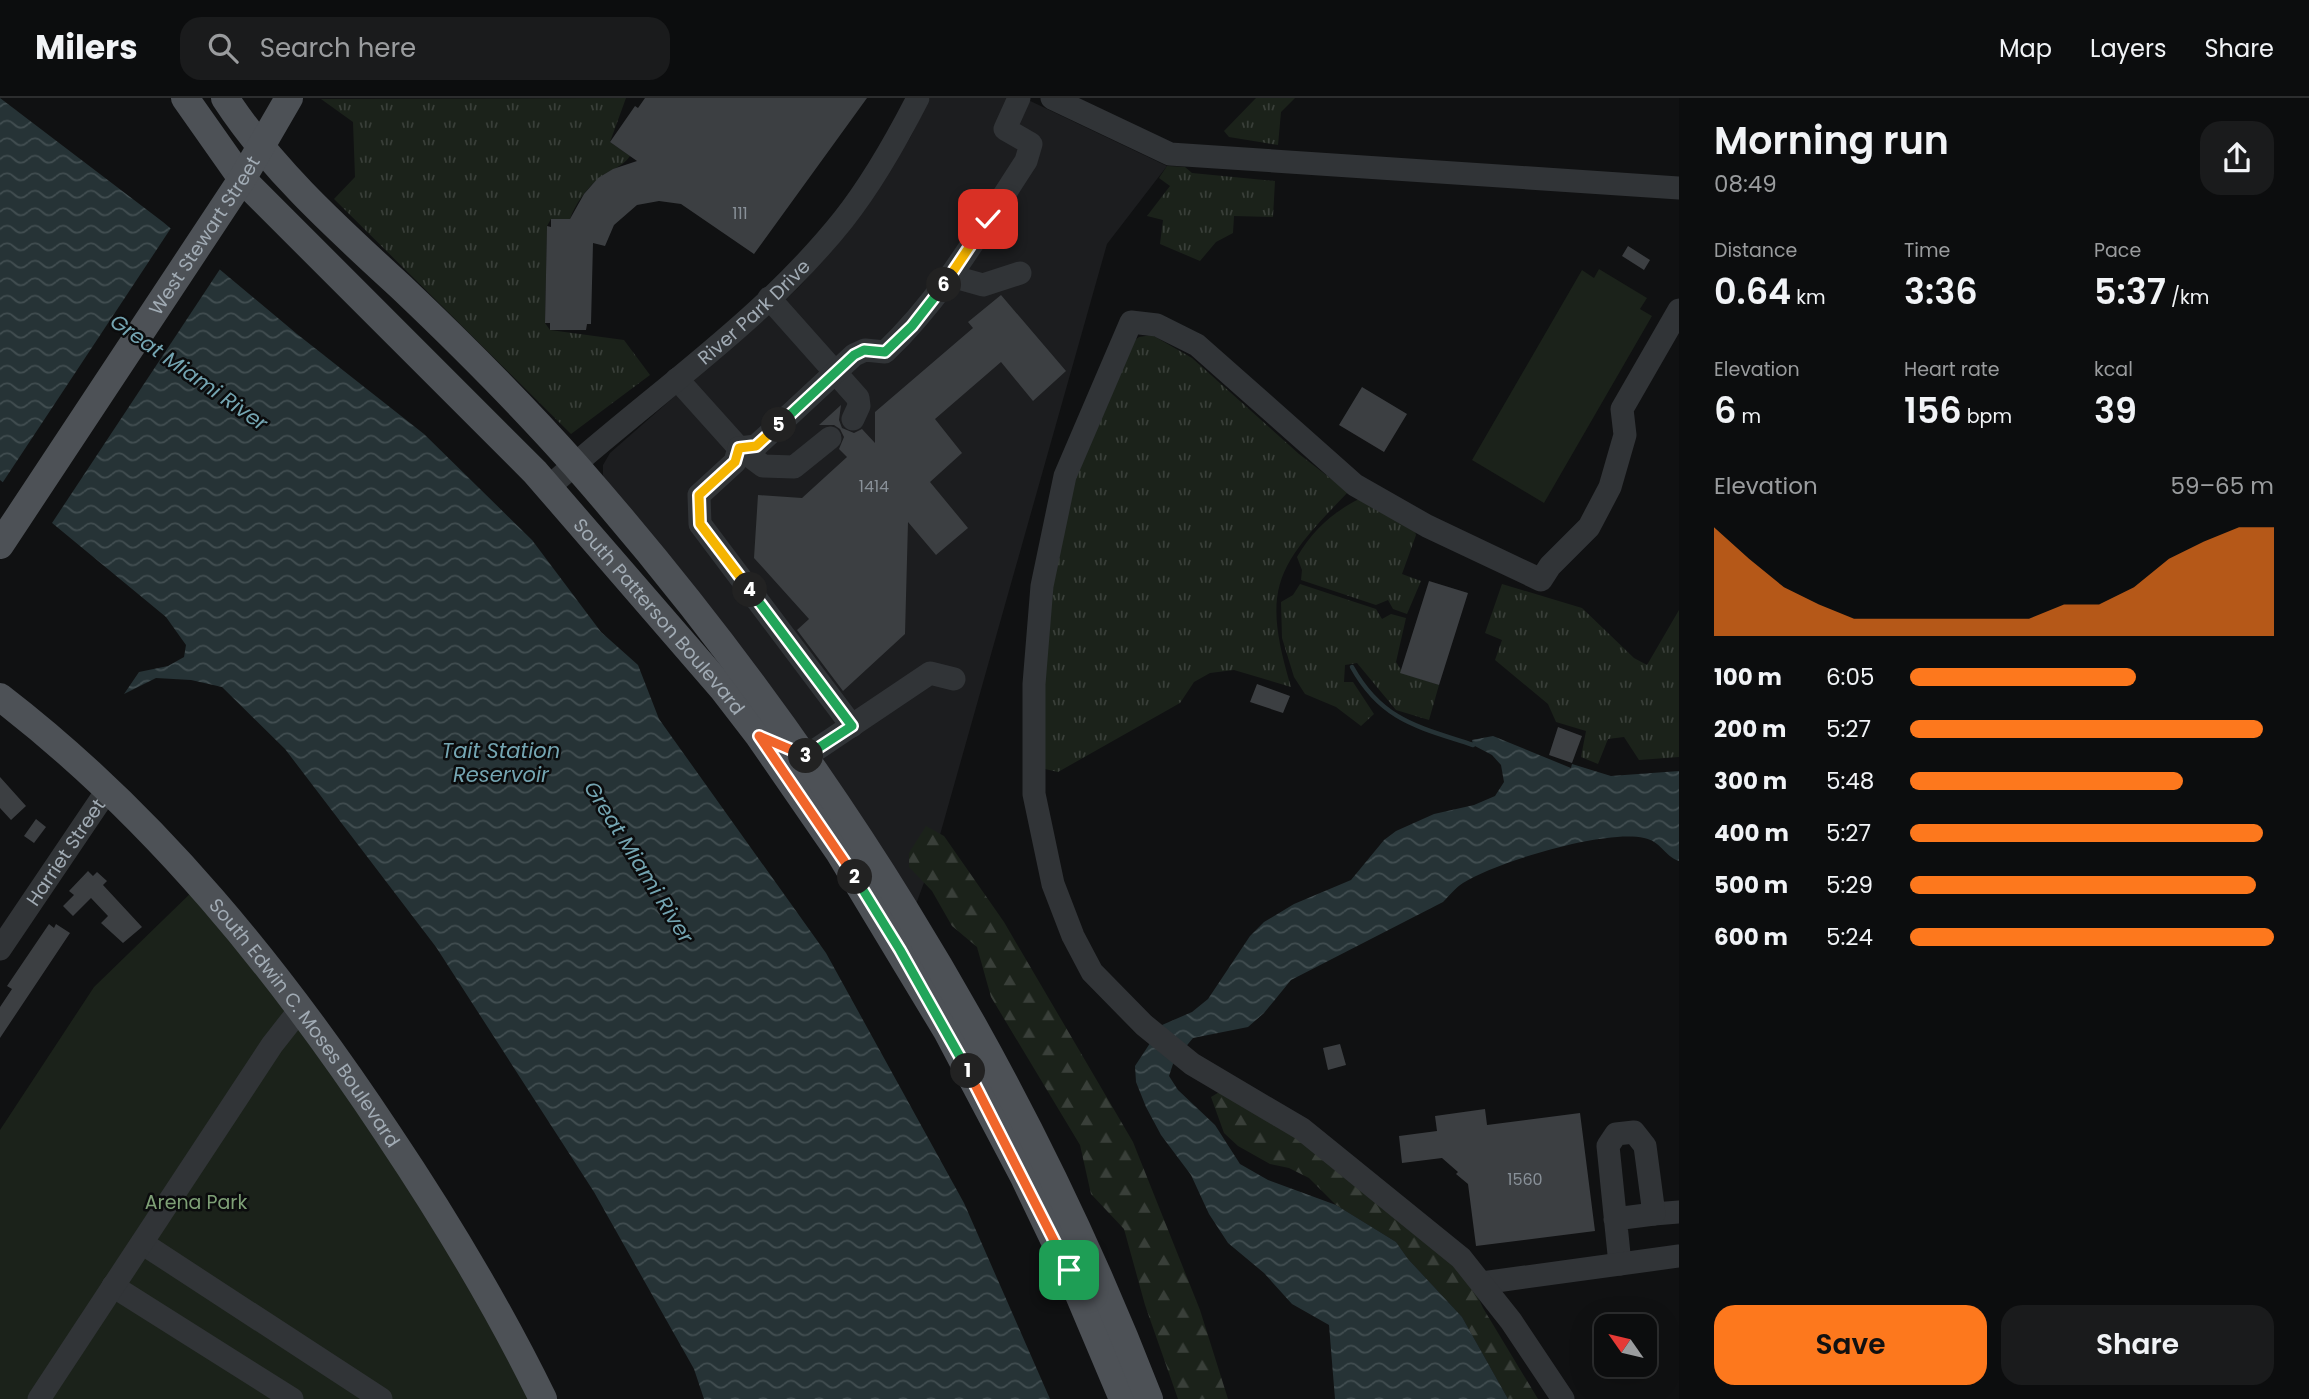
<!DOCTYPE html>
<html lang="en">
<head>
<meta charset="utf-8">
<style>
  body { margin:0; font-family:Poppins,sans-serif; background:#1a1b1c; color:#f1f3f6; height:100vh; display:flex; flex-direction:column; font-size:26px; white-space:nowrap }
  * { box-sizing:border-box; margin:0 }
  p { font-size:23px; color:#9a9c9e }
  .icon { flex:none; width:38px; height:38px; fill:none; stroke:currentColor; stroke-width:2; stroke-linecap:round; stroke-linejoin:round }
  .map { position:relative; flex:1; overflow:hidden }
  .side { display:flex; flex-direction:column; background:#0c0d0e; width:630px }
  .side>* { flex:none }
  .needle { width:46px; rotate:304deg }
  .tools { position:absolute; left:1594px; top:1216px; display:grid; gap:14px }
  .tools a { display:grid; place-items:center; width:63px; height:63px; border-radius:14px; background:#0c0d0e; box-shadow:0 7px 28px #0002,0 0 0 2px #2c2d2e; font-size:35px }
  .pin { position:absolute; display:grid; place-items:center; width:60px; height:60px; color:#fff; margin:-30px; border-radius:14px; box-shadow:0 4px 10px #0006 }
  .km { position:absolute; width:35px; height:35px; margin:-18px; border-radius:50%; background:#222; color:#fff; font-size:19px; line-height:35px; text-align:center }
  .round { display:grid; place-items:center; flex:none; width:74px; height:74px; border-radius:21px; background:#1a1b1c }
  .headline { display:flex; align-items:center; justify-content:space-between; height:119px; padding:0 35px }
  h1 { font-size:38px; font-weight:600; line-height:52px }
  .figures { display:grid; grid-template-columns:repeat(3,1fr); gap:10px; height:119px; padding:7px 35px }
  .figures div { display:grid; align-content:center }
  .figures b { font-size:35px; font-weight:600 }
  .figures small { font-size:19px; font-weight:400 }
  .figures p { font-size:19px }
  .chart { height:196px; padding:14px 35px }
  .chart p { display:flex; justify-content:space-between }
  .chart svg { width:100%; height:126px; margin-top:7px; fill:#fd781d; opacity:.7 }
  .action { display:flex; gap:14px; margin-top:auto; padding:14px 35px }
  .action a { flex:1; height:80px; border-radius:21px; background:#fd781d; color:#111; font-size:28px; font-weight:600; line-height:80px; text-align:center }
  .action a+a { background:#1a1b1c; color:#f1f3f6 }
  ul { padding:0 35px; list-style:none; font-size:23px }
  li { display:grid; grid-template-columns:112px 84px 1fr; align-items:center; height:52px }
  li i { height:18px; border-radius:9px; background:#fd781d }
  header { display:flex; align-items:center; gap:42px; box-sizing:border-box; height:98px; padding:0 35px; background:#0c0d0e; border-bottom:2px solid #2c2d2e }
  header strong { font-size:33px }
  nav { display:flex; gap:38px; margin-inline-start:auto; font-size:24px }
  .search { width:490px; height:63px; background:#1a1b1c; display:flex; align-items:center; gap:18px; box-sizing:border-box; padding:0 24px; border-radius:21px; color:#9a9c9e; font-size:26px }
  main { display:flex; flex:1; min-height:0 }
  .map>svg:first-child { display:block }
  .built { fill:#1c1d1f }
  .grass { fill:url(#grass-tufts) }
  .forest { fill:url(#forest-firs) }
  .park { fill:#1b221a }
  .water { fill:url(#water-waves) }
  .pier { fill:#101112 }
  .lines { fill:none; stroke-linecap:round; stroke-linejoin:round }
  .stream { stroke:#263336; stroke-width:4.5 }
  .building { fill:#3c3f42 }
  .minor { stroke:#313437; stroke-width:23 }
  .major { stroke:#4d5156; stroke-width:28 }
  .split-1-casing { stroke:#fff; stroke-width:14 }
  .split-2-casing { stroke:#fff; stroke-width:14 }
  .split-3-casing { stroke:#fff; stroke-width:14 }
  .split-4-casing { stroke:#fff; stroke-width:14 }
  .split-5-casing { stroke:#fff; stroke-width:14 }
  .split-6-casing { stroke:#fff; stroke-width:14 }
  .split-7-casing { stroke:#fff; stroke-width:14 }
  .split-1 { stroke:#f0652b; stroke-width:9 }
  .split-2 { stroke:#22a559; stroke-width:9 }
  .split-3 { stroke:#f0652b; stroke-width:9 }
  .split-4 { stroke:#22a559; stroke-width:9 }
  .split-5 { stroke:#f5b400; stroke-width:9 }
  .split-6 { stroke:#22a559; stroke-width:9 }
  .split-7 { stroke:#f5b400; stroke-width:9 }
  .labels { text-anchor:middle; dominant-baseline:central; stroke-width:5; stroke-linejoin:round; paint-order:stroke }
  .number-label { font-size:16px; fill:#889098 }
  .street-label { font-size:19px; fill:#a1abb4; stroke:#0b0c0d }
  .park-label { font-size:19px; fill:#7ea076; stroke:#0b0c0d }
  .water-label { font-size:21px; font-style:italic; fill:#74a5b2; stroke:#0b0c0d }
</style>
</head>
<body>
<header>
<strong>Milers</strong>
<div class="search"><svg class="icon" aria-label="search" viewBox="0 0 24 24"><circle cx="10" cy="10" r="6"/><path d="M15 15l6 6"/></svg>Search here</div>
<nav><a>Map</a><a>Layers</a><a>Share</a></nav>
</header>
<main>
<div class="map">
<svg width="1679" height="1301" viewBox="0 0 1679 1301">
  <defs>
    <pattern id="grass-tufts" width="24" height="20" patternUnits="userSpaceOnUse" patternTransform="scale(1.75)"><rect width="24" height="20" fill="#1b221a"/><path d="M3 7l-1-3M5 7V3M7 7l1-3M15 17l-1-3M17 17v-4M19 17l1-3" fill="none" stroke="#393f39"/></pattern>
    <pattern id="forest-firs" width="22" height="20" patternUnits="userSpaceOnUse" patternTransform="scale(1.75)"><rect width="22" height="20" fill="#1b221a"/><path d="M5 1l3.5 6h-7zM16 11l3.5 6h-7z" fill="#393f39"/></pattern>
    <pattern id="water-waves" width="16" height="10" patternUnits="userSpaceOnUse" patternTransform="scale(1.75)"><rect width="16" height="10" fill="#263336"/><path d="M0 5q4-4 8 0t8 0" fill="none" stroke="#424e51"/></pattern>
  </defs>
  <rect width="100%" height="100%" fill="#101112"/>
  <path class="built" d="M930 0H1024L1167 68 1107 146 934 758 913 814 605 389 603 377V367L610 355 798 190 842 140 910 40Z"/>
  <path class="grass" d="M626 0 610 44 630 58C622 70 610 71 599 80 587 90 575 106 570 121H551L547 128 545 225 550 232 624 242 650 277 571 336 334 101 355 79 353 24 321 1Z
    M1256 0H1295L1281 14 1278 47 1229 39 1224 33Z
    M1167 68 1185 69 1192 75 1275 83 1273 119 1234 118 1233 135 1216 144 1200 163 1160 146 1163 122 1147 118 1170 88 1159 80Z
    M1152 237 1192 260 1299 356 1348 394C1278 467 1260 487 1291 589L1234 572 1210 575 1194 584 1180 605 1058 674 1045 671 1039 659 1049 490 1075 377 1125 250 1139 239Z
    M1359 401 1414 430 1416 437 1402 476 1421 483 1407 516 1393 511 1388 502 1376 507 1301 482 1302 472 1297 459C1313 432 1332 415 1359 401Z
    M1300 486 1376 511 1382 521 1391 516 1406 520 1396 564 1403 575 1439 587 1429 622 1396 612 1357 565 1345 567 1344 584H1353L1374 616 1361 628 1336 609 1305 596 1294 579 1282 540 1281 504 1293 497Z
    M1502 486 1582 510 1634 560 1647 567 1679 512V659L1639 662 1624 639 1608 641 1598 666 1581 659 1586 633 1556 624 1548 606 1495 562 1502 542 1485 535Z"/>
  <path class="forest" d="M926 728 944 738 1004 824 1133 1044 1200 1212 1228 1301H1178L1145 1207 1124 1131 1091 1096 1080 1047 991 899 977 849 952 828 932 793 909 769V755Z
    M1221 993 1314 1048 1469 1180 1483 1210 1538 1301H1508L1462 1219 1408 1161 1396 1144 1336 1107 1309 1080 1289 1070 1270 1066 1238 1048 1224 1035 1211 999Z"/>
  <path class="park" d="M1599 171 1647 200 1640 211 1652 218 1544 405 1472 362 1582 172 1594 180Z
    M199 787 301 910 543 1301H0V1032L94 889Z"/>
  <path class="water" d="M0 0 163 124 297 236 424 336 532 442 601 534 638 567 659 621 826 855 964 1105 1050 1301H704L694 1271 594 1094 436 849 285 651 222 589 191 582 156 580 124 596 139 574 168 568 184 559 186 547 166 519 0 382Z
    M1493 638 1571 670 1572 666 1611 678 1679 673V763C1664 758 1661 743 1644 740 1605 731 1496 764 1463 785 1455 790 1449 798 1443 804L1291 882 1264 915 1248 929 1193 940 1174 963 1169 978 1178 992 1215 1027 1240 1066 1268 1082 1336 1107 1396 1144 1408 1161 1462 1219 1508 1301H1335L1329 1227 1292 1206 1264 1175 1228 1145 1209 1116 1191 1077 1161 1037 1146 1009 1136 984 1135 968 1162 927 1192 914 1208 901 1250 838 1264 824 1294 806 1351 782 1384 742 1396 733 1434 716 1474 707 1495 698 1504 684 1501 667 1492 657 1473 647 1472 642Z"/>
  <path class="pier" d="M173 127 222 168 50 428 1 387Z"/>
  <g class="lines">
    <path class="stream" d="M1352 569C1382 623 1419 629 1473 647"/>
  </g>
  <path class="building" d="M645 0H867L754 156 681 106 659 103 637 107 614 127 605 148 593 145 591 226H587L586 232H550V225H545L547 128 551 129V121H570L584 96 598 80 613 71 637 63 610 44 635 8 638 10Z
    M1628 148 1650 162 1644 172 1622 158Z
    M1001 197 1066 273 1033 303 1001 264 935 321 962 355 930 384 968 430 936 457 908 424 905 536 843 593 797 532 809 521 754 460 758 397 802 400 847 359 839 351 844 339 840 331 834 327H819L841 307 839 322 842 330 854 335 862 331 875 345V314L973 230 968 224Z
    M1362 289 1407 316 1384 354 1339 327Z
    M1429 483 1468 495 1439 587 1400 575Z
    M1257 586 1290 598 1283 615 1250 604Z
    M1558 629 1582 638 1572 665 1549 657Z
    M0 679 26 708 11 722 0 710Z
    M36 721 46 729 34 745 24 738Z
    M88 773 93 778 97 774 107 783 103 787 142 829 123 845 101 825 108 818 91 800 73 818 63 808 74 797 69 793Z
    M49 826 54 830 56 826 70 835 0 940V909L12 891 7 888Z
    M1340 946 1346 967 1328 972 1323 950Z
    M1485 1011 1487 1027 1580 1015 1595 1133 1476 1148 1468 1086 1456 1076 1458 1074 1442 1060 1402 1065 1399 1038 1437 1033 1435 1018Z"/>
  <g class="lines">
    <g class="minor">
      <path d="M1052 0 1170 56 1679 90"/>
      <path d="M951 178 983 187 1020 175"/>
      <path d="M769 200 858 300 859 308 853 321"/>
      <path d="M677 281 739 350 735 364 699 397 700 426 852 628"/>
      <path d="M739 350 756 348 854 257 865 252 885 254C943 199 982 130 1026 63L1031 46 1005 31 1019 0"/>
      <path d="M739 350 763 368 794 369 830 340"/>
      <path id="s1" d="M548 390C646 301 760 226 843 122 873 84 896 43 918 0"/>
      <path d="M790 652 805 659 930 575 954 581"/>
      <path id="s2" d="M0 851 108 691"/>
      <path d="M1654 1116 1679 1114"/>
      <path d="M1615 1121 1654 1116 1645 1048 1634 1034 1616 1036 1608 1048 1620 1166"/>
      <path d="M142 1145 381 1301"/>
      <path d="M1482 1185 1679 1158"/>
      <path d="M113 1188 292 1301"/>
      <path d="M39 1301 272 947 301 910"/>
      <path d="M1563 1301 1511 1223 1461 1160 1302 1031 1192 966 1144 927 1092 874 1073 838 1053 786 1034 696V586L1042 488 1065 378 1131 224 1157 227 1197 247 1355 387 1427 428 1541 482 1550 468 1589 429 1610 389 1625 337 1622 311 1679 212"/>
    </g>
    <g class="major">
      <path id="s3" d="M185 0 242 81 535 374 722 590 759 638 839 754 947 933 1024 1079 1069 1173 1123 1301"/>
      <path d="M225 0C272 72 338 131 401 189 461 246 521 306 576 368 818 644 1017 959 1149 1301"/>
      <path id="s4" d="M0 447 242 81 289 0"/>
      <path id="s5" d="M0 599C156 719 280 873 388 1036 445 1121 498 1209 543 1301"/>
    </g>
  </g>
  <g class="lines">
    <defs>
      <path id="split-1" d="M968 973 1069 1172"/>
      <path id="split-2" d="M855 779 900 852 968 973"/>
      <path id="split-3" d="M806 658 759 638 855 779"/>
      <path id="split-4" d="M750 492 852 628 806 658"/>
      <path id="split-5" d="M750 492 700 426 699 397 735 364 739 350 756 348 779 327"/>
      <path id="split-6" d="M779 327 854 257 864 252 885 254 912 228 944 187"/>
      <path id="split-7" d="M944 187 988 121"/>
    </defs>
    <use href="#split-1" class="split-1-casing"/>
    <use href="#split-2" class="split-2-casing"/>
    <use href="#split-3" class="split-3-casing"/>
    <use href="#split-4" class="split-4-casing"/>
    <use href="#split-5" class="split-5-casing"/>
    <use href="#split-6" class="split-6-casing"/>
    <use href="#split-7" class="split-7-casing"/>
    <use href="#split-1" class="split-1"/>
    <use href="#split-2" class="split-2"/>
    <use href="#split-3" class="split-3"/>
    <use href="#split-4" class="split-4"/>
    <use href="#split-5" class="split-5"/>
    <use href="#split-6" class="split-6"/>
    <use href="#split-7" class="split-7"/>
  </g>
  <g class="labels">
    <g class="number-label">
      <text x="740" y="115">111</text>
      <text x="874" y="388">1414</text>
      <text x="1525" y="1081">1560</text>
    </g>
    <g class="street-label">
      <text stroke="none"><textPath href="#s4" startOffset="371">West Stewart Street</textPath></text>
      <text stroke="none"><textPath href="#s1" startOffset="271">River Park Drive</textPath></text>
      <text stroke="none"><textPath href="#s3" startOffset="704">South Patterson Boulevard</textPath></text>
      <text stroke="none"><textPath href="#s2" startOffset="117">Harriet Street</textPath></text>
      <text stroke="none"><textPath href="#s5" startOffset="448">South Edwin C. Moses Boulevard</textPath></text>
    </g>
    <g class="park-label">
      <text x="196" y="1104">Arena Park</text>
    </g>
    <g class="water-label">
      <text transform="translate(189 274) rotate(35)">Great Miami River</text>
      <text x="501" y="652">Tait Station<tspan x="501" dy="24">Reservoir</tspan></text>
      <text transform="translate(639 764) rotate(58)">Great Miami River</text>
    </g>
  </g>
</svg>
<div class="tools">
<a><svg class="needle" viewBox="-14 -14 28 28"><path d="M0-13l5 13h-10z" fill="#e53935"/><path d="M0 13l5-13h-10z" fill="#9a9c9e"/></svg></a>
</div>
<div class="pin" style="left:1069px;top:1172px;background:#1e9e55"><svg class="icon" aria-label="arrive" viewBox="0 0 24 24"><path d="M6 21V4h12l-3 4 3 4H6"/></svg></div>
<div class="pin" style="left:988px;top:121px;background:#d93025"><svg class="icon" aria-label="check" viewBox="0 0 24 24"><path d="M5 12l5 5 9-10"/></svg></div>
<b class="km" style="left:968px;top:973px">1</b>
<b class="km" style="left:855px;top:779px">2</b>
<b class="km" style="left:806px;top:658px">3</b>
<b class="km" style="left:750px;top:492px">4</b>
<b class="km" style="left:779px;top:327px">5</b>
<b class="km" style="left:944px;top:187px">6</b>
</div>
<section class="side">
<div class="headline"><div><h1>Morning run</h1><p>08:49</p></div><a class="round"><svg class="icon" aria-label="share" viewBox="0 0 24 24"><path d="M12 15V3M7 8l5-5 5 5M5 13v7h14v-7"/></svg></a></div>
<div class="figures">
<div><p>Distance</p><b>0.64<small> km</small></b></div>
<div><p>Time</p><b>3:36</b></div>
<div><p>Pace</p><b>5:37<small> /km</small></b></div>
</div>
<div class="figures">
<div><p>Elevation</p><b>6<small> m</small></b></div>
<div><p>Heart rate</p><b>156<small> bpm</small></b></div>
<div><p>kcal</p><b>39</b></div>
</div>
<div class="chart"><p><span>Elevation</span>59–65 m</p>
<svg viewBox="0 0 160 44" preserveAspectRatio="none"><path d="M0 44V6L10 17L20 27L30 33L40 38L50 38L60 38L70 38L80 38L90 38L100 33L110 33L120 27L130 17L140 11L150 6L160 6V44z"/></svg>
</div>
<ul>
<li><b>100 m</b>6:05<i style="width:62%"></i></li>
<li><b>200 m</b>5:27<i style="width:97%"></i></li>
<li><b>300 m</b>5:48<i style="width:75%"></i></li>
<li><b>400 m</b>5:27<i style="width:97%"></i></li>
<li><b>500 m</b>5:29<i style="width:95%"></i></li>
<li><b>600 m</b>5:24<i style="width:100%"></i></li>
</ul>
<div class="action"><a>Save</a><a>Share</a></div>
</section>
</main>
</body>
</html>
